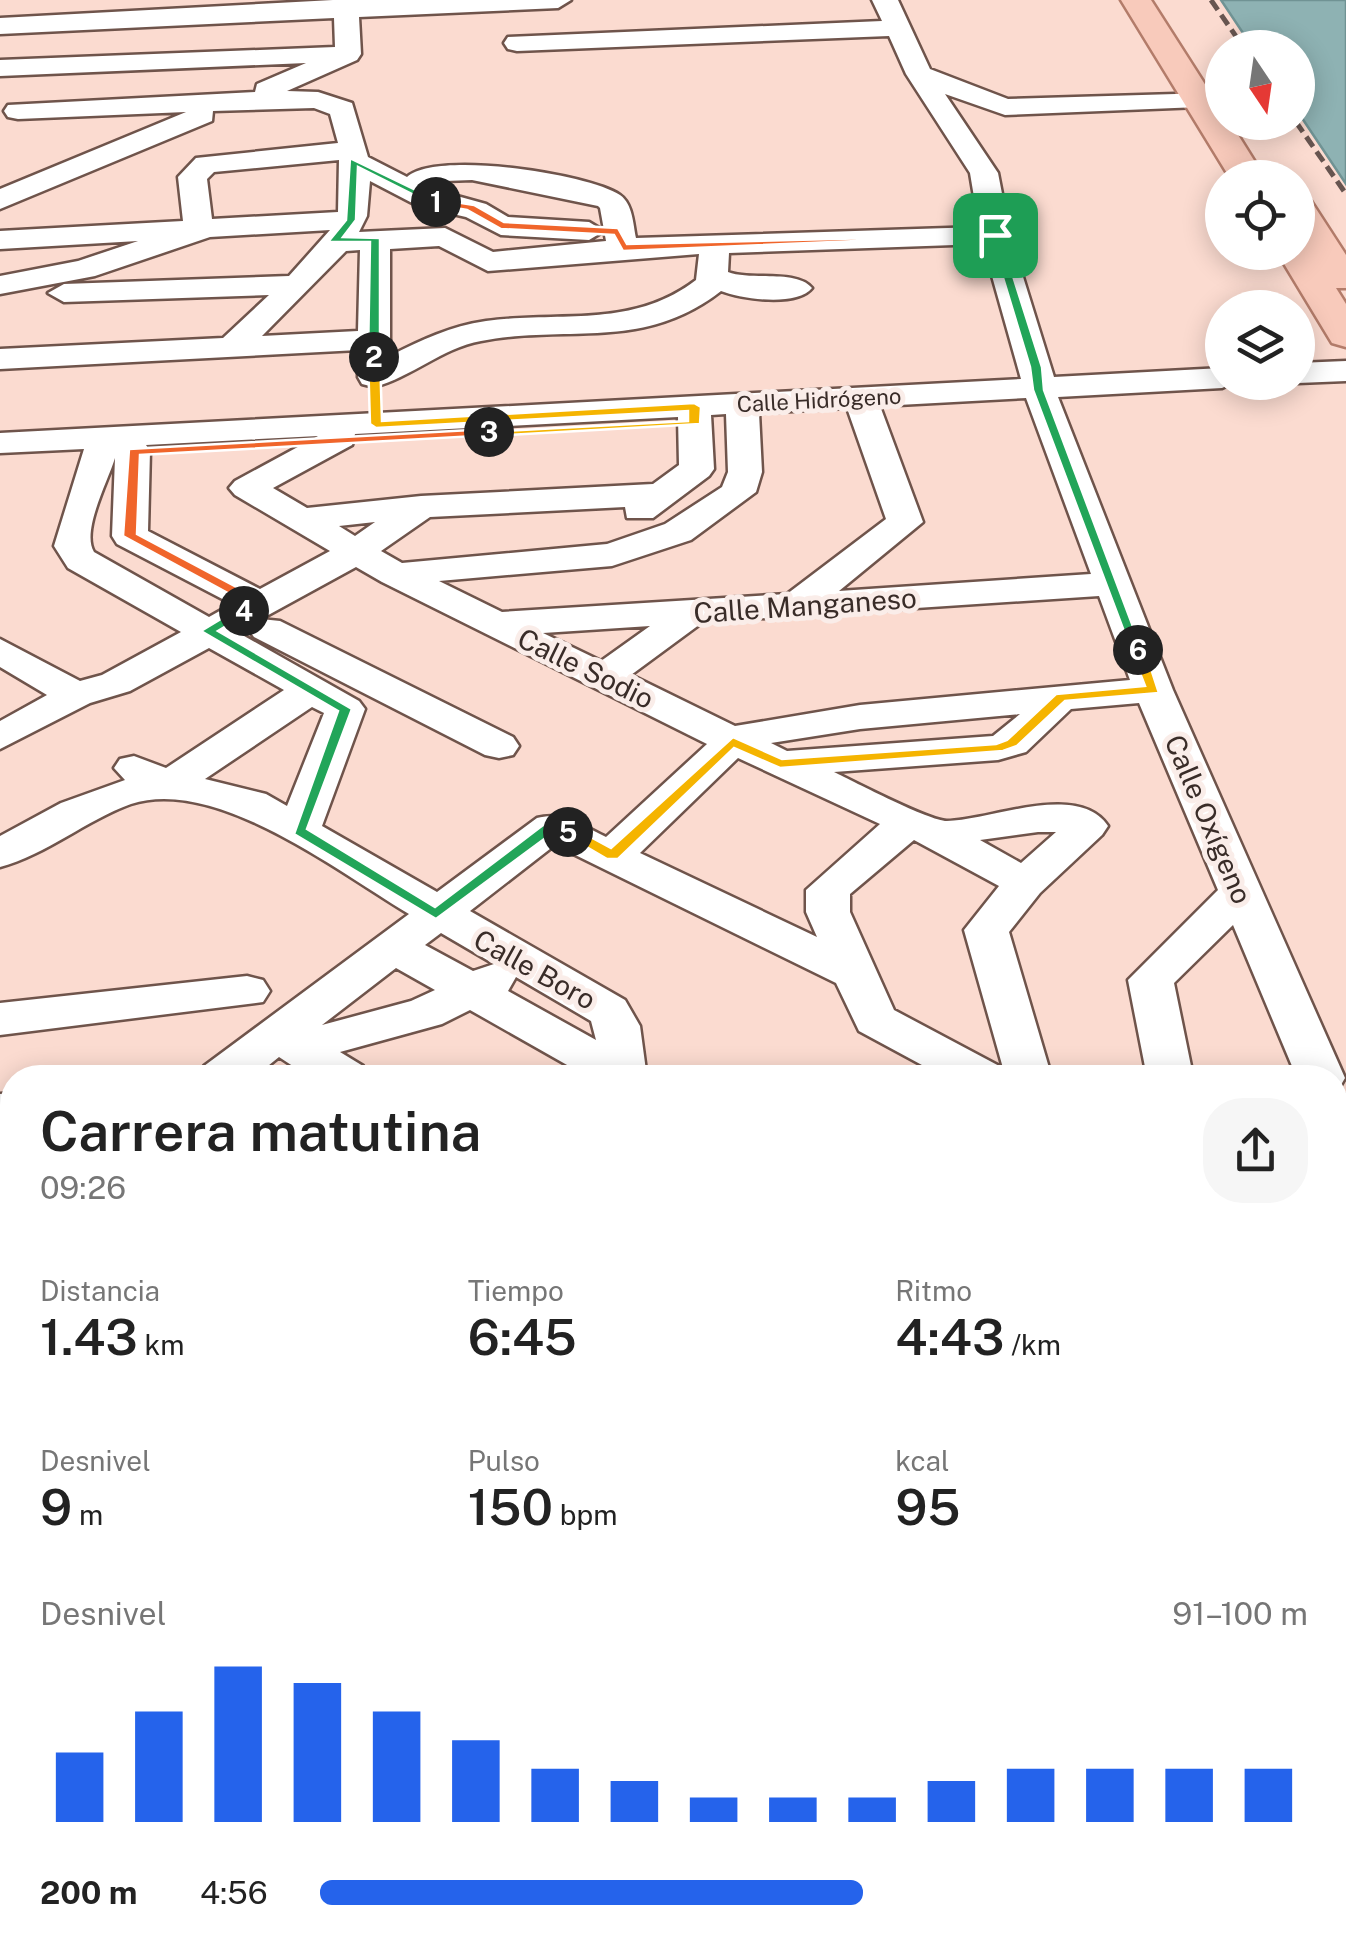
<!DOCTYPE html>
<html lang="es">
<head>
<meta charset="utf-8">
<style>
  body { margin:0; font-family:"Public Sans",sans-serif; background:#f6f6f6; color:#222; height:100vh; display:flex; flex-direction:column; font-size:38px; white-space:nowrap }
  * { box-sizing:border-box; margin:0 }
  p { font-size:32px; color:#767676 }
  .icon { flex:none; width:55px; height:55px; fill:none; stroke:currentColor; stroke-width:2; stroke-linecap:round; stroke-linejoin:round }
  .map { position:relative; flex:1; overflow:hidden }
  .side { position:absolute; left:0px; top:1065px; width:1348px; height:888px; display:flex; flex-direction:column; background:#fff; border-radius:40px 40px 0 0; box-shadow:0 5px 25px #0003 }
  .side>* { flex:none }
  .needle { width:65px; rotate:167deg }
  .tools { position:absolute; left:1205px; top:30px; display:grid; gap:20px }
  .tools a { display:grid; place-items:center; width:110px; height:110px; border-radius:50%; background:#fff; box-shadow:0 5px 25px #0003; font-size:50px }
  .pin { position:absolute; display:grid; place-items:center; width:85px; height:85px; color:#fff; margin:-42px; border-radius:20px; box-shadow:0 5px 15px #0006 }
  .km { position:absolute; width:50px; height:50px; margin:-25px; border-radius:50%; background:#222; color:#fff; font-size:28px; line-height:50px; text-align:center }
  .round { display:grid; place-items:center; flex:none; width:105px; height:105px; border-radius:40px; background:#f6f6f6 }
  .overview { display:flex; align-items:center; justify-content:space-between; height:170px; padding:0 40px }
  h1 { font-size:55px; font-weight:600; line-height:75px }
  .metrics { display:grid; grid-template-columns:repeat(3,1fr); gap:15px; height:170px; padding:10px 40px }
  .metrics div { display:grid; align-content:center }
  .metrics b { font-size:50px; font-weight:600 }
  .metrics small { font-size:28px; font-weight:400 }
  .metrics p { font-size:28px }
  .chart { height:280px; padding:20px 40px }
  .chart p { display:flex; justify-content:space-between }
  .chart svg { width:100%; height:180px; margin-top:10px; stroke:#2563eb; stroke-width:6 }
  ul { padding:0 40px; list-style:none; font-size:32px }
  li { display:grid; grid-template-columns:160px 120px 1fr; align-items:center; height:75px }
  li i { height:25px; border-radius:12px; background:#2563eb }
  .map>svg:first-child { display:block }
  .green { fill:#e7a994 }
  .building { fill:#8eb2b3; stroke:#709394; stroke-width:2.5 }
  .lines { fill:none; stroke-linecap:round; stroke-linejoin:round }
  .minor-casing { stroke:#6f544b; stroke-width:5 }
  .major-casing { stroke:#b37c6a; stroke-width:5 }
  .minor { fill:#fff; fill-rule:evenodd }
  .major { fill:#f8cabb; fill-rule:evenodd }
  .rail { stroke:#675550; stroke-width:5; stroke-dasharray:12 6; stroke-linecap:butt }
  .split-1 { fill:#f0652b; stroke:#fff; stroke-width:2.5 }
  .split-2 { fill:#22a559; stroke:#fff; stroke-width:2.5 }
  .split-3 { fill:#f5b400; stroke:#fff; stroke-width:2.5 }
  .split-4 { fill:#f0652b; stroke:#fff; stroke-width:2.5 }
  .split-5 { fill:#22a559; stroke:#fff; stroke-width:2.5 }
  .split-6 { fill:#f5b400; stroke:#fff; stroke-width:2.5 }
  .split-7 { fill:#22a559; stroke:#fff; stroke-width:2.5 }
  .labels { text-anchor:middle; dominant-baseline:central; stroke-width:10; stroke-linejoin:round; paint-order:stroke }
  .far-street-label { font-size:22px; fill:#392c28; stroke:#faede9 }
  .street-label { font-size:28px; fill:#392c28; stroke:#faede9 }
</style>
</head>
<body>
<div class="map">
<svg width="1346" height="1951" viewBox="0 0 1346 1951">
  <rect width="100%" height="100%" fill="#fbdbd0"/>
  <path class="green" d="M1346 1333V1659L1335 1660V1334Z
    M1346 1799V1951H1263L1259 1940H1335V1801Z
    M694 1940H1179L1182 1951H697Z"/>
  <path class="building" d="M1221 0H1346V184L1298 112V48H1253Z"/>
  <g class="lines">
    <defs>
      <path id="minor" d="M333 0H571L558 8 359 17 361 54 357 60 287 91 318 92 352 103 368 157 407 177C436 150 589 174 620 195 633 204 633 225 636 238L979 227 970 173 906 74 889 36 517 51 508 49 504 43 508 37 882 21 872 0H898L930 69 1008 99 1209 93 1213 99 1209 105 1199 107 1005 115 945 94 998 173 1010 235 1054 377 1222 368V382H1235L1222 388 1058 397 1173 690 1345 1078 1338 1090 1335 1078H1297L1233 925 1174 983 1191 1066 1198 1078H1149L1146 1072 1128 980 1218 890 1139 703 1071 709 1026 752 998 760 834 772C855 782 929 821 947 821 988 821 1078 781 1108 826L1102 835 1040 893 1009 932 1052 1078H946L859 1031 836 983 555 845 470 911 625 1000 640 1026 647 1078H590L470 1010 442 1024 340 1052 363 1066 369 1078H311L279 1057 253 1078H198L204 1066 409 914C337 871 215 776 131 804 86 820 46 855 0 867V836L61 803 125 780 114 768 120 759 134 756 166 768 284 690 209 648 130 691 90 703 0 749V721L47 695 0 667V639L80 681 102 675 181 632 68 568 54 546 84 449 0 453V433L1021 379 983 244 729 253 728 272C751 281 796 269 812 288 797 307 741 299 721 291 643 352 569 324 481 341 442 348 412 377 374 387L362 384 358 377V350L0 369V349L223 338 269 295 64 302 48 293 64 284 289 276 330 230 210 237 95 276 0 294V276L78 261 138 241 0 249V231L183 221 178 177 196 158 338 143 330 114 314 108 213 111 212 121 0 209V189L186 112 18 119 8 117 4 111 8 105 255 92 257 84 306 63 0 76V60L335 47 334 18 0 34V18ZM339 160 338 212 212 219 207 179 214 172ZM472 180 598 206 600 208 606 241 493 252 445 228 359 232 367 216 370 181 418 206 466 217 501 235 589 240 604 231 589 222 508 217 486 204 428 188 445 181ZM439 246 488 271 699 254 696 280C632 329 560 311 486 321 451 326 421 340 390 356V249ZM360 250 358 331 262 336 346 251ZM1026 398 1091 574 839 591 923 522 880 406ZM847 408 886 519 787 594 502 612 439 581 612 566 691 540 756 492 762 472 759 413ZM726 414 728 472 722 487 665 524 607 544 402 563 381 551 430 517 625 507 627 518H653L709 476 714 469 711 415ZM678 417 679 465 653 484 421 496 307 508 273 488 352 445 355 434ZM318 436 235 481 229 488 235 495 330 551 260 589 148 531 150 451 146 445ZM115 458 112 536 117 544 232 604 209 617 94 552C81 531 108 481 115 458ZM375 522 355 536 339 526ZM356 567 382 582 707 744 606 837C583 826 563 811 537 818L437 892 322 826 365 709 359 701 237 632 251 624 248 629 254 637 485 755 499 758 513 755 519 746 513 737 280 621 261 619ZM1099 596 1130 680 860 705 735 726 631 675 703 622ZM650 626 601 661 543 633ZM312 707 324 713 287 806 266 794 205 779ZM1020 714 993 736 787 751 771 743 860 729ZM738 758 880 824 806 890V912L817 937 640 853ZM1038 832H1056L1021 863 980 840ZM914 840 999 886 964 930 1003 1068 894 1010 850 912V894ZM441 933 494 964 473 971 425 945ZM396 968 435 990 411 1001 322 1025ZM516 977 591 1021 596 1040 508 991Z
        M1346 361V381L1298 383 1297 382 1298 363Z
        M247 976 263 980 270 991 263 1002 0 1035V1003Z
        M1335 1092 1346 1095V1185L1335 1186V1150H1341L1335 1148Z
        M12 1093V1127L0 1128V1094Z
        M12 1256V1294L0 1295V1257Z
        M12 1371V1413L0 1414V1372Z
        M12 1681V1741L0 1746V1686Z
        M0 1825 12 1830V1893L0 1889Z
        M12 1940H155L159 1951H86L82 1943 78 1951H8Z
        M484 1940H548L549 1951H485Z"/>
      <path id="major" d="M1121 0H1151L1222 111V122H1230L1265 178H1230Z
        M1298 198 1311 201 1346 255V288H1336L1346 304V347L1332 343 1277 252H1298Z"/>
    </defs>
    <use href="#minor" class="minor-casing"/>
    <use href="#major" class="major-casing"/>
    <use href="#minor" class="minor"/>
    <use href="#major" class="major"/>
    <path class="rail" d="M1211 0 1244 48
      M1296 122 1346 194"/>
  </g>
  <path class="split-1" d="M436 199 474 205 504 222 618 228 627 244 1000 235 623 251 614 235 501 229 467 210 432 204Z"/>
  <path class="split-2" d="M350 158 441 202 432 204 358 167 356 220 343 237 380 238V357L374 360 368 357 370 242H328L346 220Z"/>
  <path class="split-3" d="M374 353 380 357 382 421 694 403 701 407 700 424 489 436 483 432 688 421V411L376 428 370 424 368 357Z"/>
  <path class="split-4" d="M489 429 494 435 140 455 137 534 263 601V606L249 614 237 611 248 604 123 536 129 449Z"/>
  <path class="split-5" d="M239 608 251 611 218 631 352 709 307 829 435 907 543 825 574 828V835L551 834 436 919 294 834 338 711 201 631Z"/>
  <path class="split-6" d="M1138 646 1145 650 1159 693 1065 701 1017 746 1003 751 780 768 734 748 618 859H607L561 832 574 828 611 848 733 737 782 759 996 744 1007 740 1056 694 1145 686 1131 650Z"/>
  <path class="split-7" d="M995 231 1000 235 1042 367 1044 390 1143 653 1131 650 1033 390 1030 367 990 235Z"/>
  <g class="labels">
    <g class="far-street-label">
      <text transform="translate(819 400) rotate(-3)">Calle Hidrógeno</text>
    </g>
    <g class="street-label">
      <text transform="translate(805 605) rotate(-4)">Calle Manganeso</text>
      <text transform="translate(586 668) rotate(26)">Calle Sodio</text>
      <text transform="translate(1209 819) rotate(67)">Calle Oxígeno</text>
      <text transform="translate(535 969) rotate(29)">Calle Boro</text>
    </g>
  </g>
</svg>
<div class="tools">
<a><svg class="needle" viewBox="-14 -14 28 28"><path d="M0-13l5 13h-10z" fill="#e53935"/><path d="M0 13l5-13h-10z" fill="#767676"/></svg></a>
<a><svg class="icon" aria-label="locate" viewBox="0 0 24 24"><circle cx="12" cy="12" r="6"/><path d="M12 2v4M12 18v4M2 12h4M18 12h4"/></svg></a>
<a><svg class="icon" aria-label="layers" viewBox="0 0 24 24"><path d="M12 4l9 5-9 5-9-5zM3 14l9 5 9-5"/></svg></a>
</div>
<div class="pin" style="left:995px;top:235px;background:#1e9e55"><svg class="icon" aria-label="arrive" viewBox="0 0 24 24"><path d="M6 21V4h12l-3 4 3 4H6"/></svg></div>
<b class="km" style="left:436px;top:202px">1</b>
<b class="km" style="left:374px;top:357px">2</b>
<b class="km" style="left:489px;top:432px">3</b>
<b class="km" style="left:244px;top:611px">4</b>
<b class="km" style="left:568px;top:832px">5</b>
<b class="km" style="left:1138px;top:650px">6</b>
<section class="side">
<div class="overview"><div><h1>Carrera matutina</h1><p>09:26</p></div><a class="round"><svg class="icon" aria-label="share" viewBox="0 0 24 24"><path d="M12 15V3M7 8l5-5 5 5M5 13v7h14v-7"/></svg></a></div>
<div class="metrics">
<div><p>Distancia</p><b>1.43<small> km</small></b></div>
<div><p>Tiempo</p><b>6:45</b></div>
<div><p>Ritmo</p><b>4:43<small> /km</small></b></div>
</div>
<div class="metrics">
<div><p>Desnivel</p><b>9<small> m</small></b></div>
<div><p>Pulso</p><b>150<small> bpm</small></b></div>
<div><p>kcal</p><b>95</b></div>
</div>
<div class="chart"><p><span>Desnivel</span>91–100 m</p>
<svg viewBox="0 0 160 44" preserveAspectRatio="none"><path d="M5 44V27M15 44V17M25 44V6M35 44V10M45 44V17M55 44V24M65 44V31M75 44V34M85 44V38M95 44V38M105 44V38M115 44V34M125 44V31M135 44V31M145 44V31M155 44V31"/></svg>
</div>
<ul>
<li><b>200 m</b>4:56<i style="width:55%"></i></li>
</ul>
</section>
</div>
</body>
</html>
